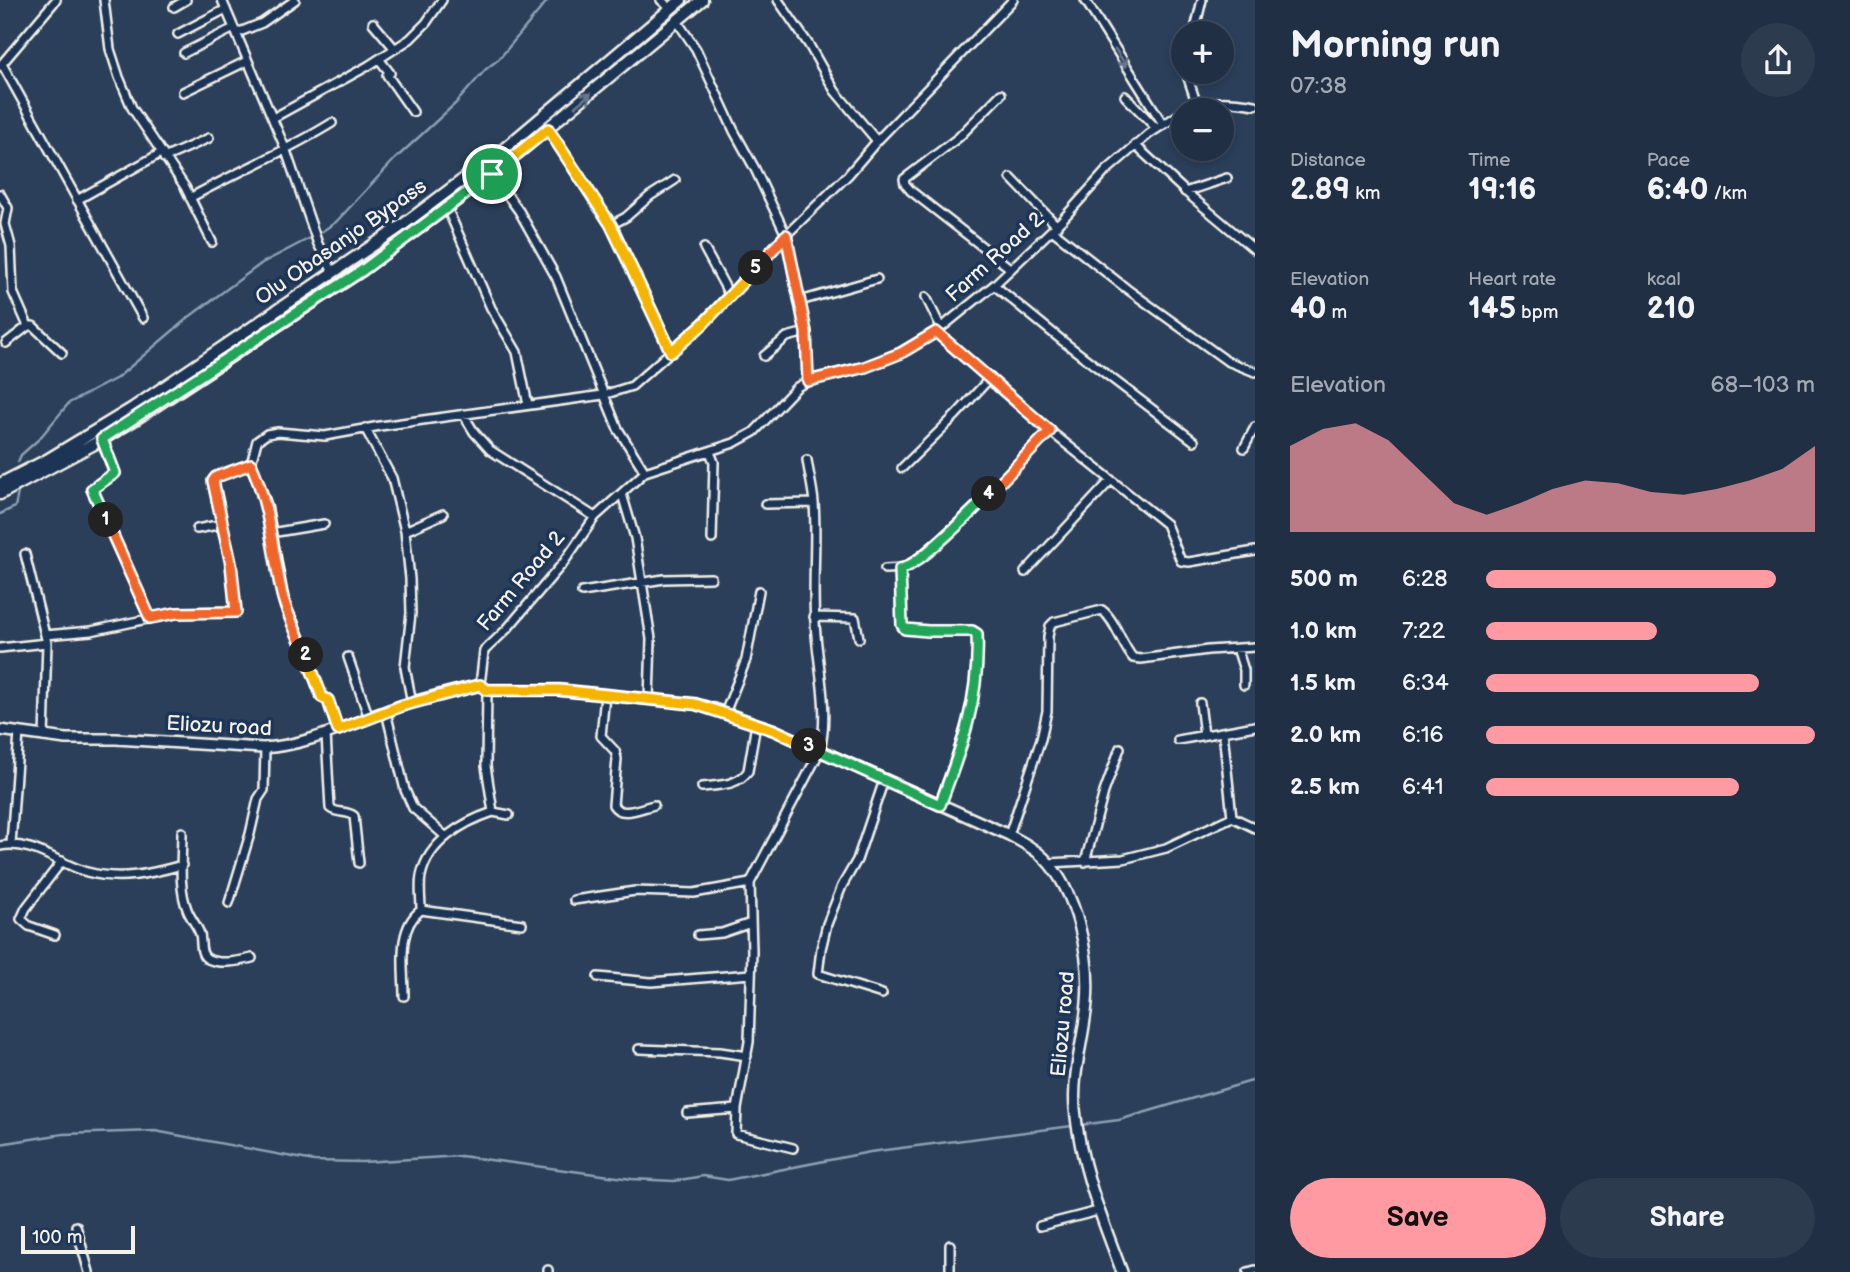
<!DOCTYPE html>
<html lang="en">
<head>
<meta charset="utf-8">
<style>
  body { margin:0; font-family:"Balsamiq Sans",sans-serif; background:#2d3b4f; color:#f1f3f6; height:100vh; display:flex; flex-direction:column; font-size:26px; white-space:nowrap }
  * { box-sizing:border-box; margin:0 }
  p { font-size:23px; color:#a2a9b2 }
  .icon { flex:none; width:38px; height:38px; fill:none; stroke:currentColor; stroke-width:2; stroke-linecap:round; stroke-linejoin:round }
  .map { position:relative; flex:1; overflow:hidden }
  .details { display:flex; flex-direction:column; background:#202f44; width:595px }
  .details>* { flex:none }
  .controls { position:absolute; left:1171px; top:21px; display:grid; gap:14px }
  .controls a { display:grid; place-items:center; width:63px; height:63px; border-radius:50%; background:#202f44; box-shadow:0 4px 10px #0003,0 0 0 2px #3d4a5d; font-size:35px }
  .scale { position:absolute; left:21px; bottom:18px; width:114px; box-sizing:border-box; padding-left:7px; border:4px solid #f4f1e8; border-top:0; font-size:19px; line-height:24px; white-space:nowrap; color:#f4f1e8; -webkit-text-stroke:5px #1d3557; paint-order:stroke }
  .pin { position:absolute; display:grid; place-items:center; width:60px; height:60px; color:#fff; margin:-30px; border:4px solid #fff; border-radius:50%; box-shadow:0 2px 7px #0007 }
  .km { position:absolute; width:35px; height:35px; margin:-18px; border-radius:50%; background:#222; color:#fff; font-size:19px; line-height:35px; text-align:center }
  .round { display:grid; place-items:center; flex:none; width:74px; height:74px; border-radius:37px; background:#2d3b4f }
  .headline { display:flex; align-items:center; justify-content:space-between; height:119px; padding:0 35px }
  h1 { font-size:38px; font-weight:800; line-height:52px }
  .figures { display:grid; grid-template-columns:repeat(3,1fr); gap:10px; height:119px; padding:7px 35px }
  .figures div { display:grid; align-content:center }
  .figures b { font-size:30px; font-weight:800 }
  .figures small { font-size:19px; font-weight:400 }
  .figures p { font-size:19px }
  .chart { height:196px; padding:14px 35px }
  .chart p { display:flex; justify-content:space-between }
  .chart svg { width:100%; height:126px; margin-top:7px; fill:#ff9aa2; opacity:.7 }
  .button { display:flex; gap:14px; margin-top:auto; padding:14px 35px }
  .button a { flex:1; height:80px; border-radius:42px; background:#ff9aa2; color:#111; font-size:28px; font-weight:800; line-height:80px; text-align:center }
  .button a+a { background:#2d3b4f; color:#f1f3f6 }
  ul { padding:0 35px; list-style:none; font-size:23px }
  li { display:grid; grid-template-columns:112px 84px 1fr; align-items:center; height:52px }
  li i { height:18px; border-radius:9px; background:#ff9aa2 }
  main { display:flex; flex:1; min-height:0 }
  .map>svg:first-child { display:block }
  .lines { fill:none; stroke-linecap:round; stroke-linejoin:round }
  .stream { stroke:#8d9fb2; stroke-width:2.5 }
  .minor-casing { stroke:#f4f1e8; stroke-width:12 }
  .tertiary-casing { stroke:#f4f1e8; stroke-width:14 }
  .secondary-casing { stroke:#f4f1e8; stroke-width:15 }
  .minor { stroke:#1d3557; stroke-width:7 }
  .tertiary { stroke:#1d3557; stroke-width:9 }
  .secondary { stroke:#1d3557; stroke-width:10 }
  .oneway { stroke:#68778a }
  .split-1-casing { stroke:#fff; stroke-width:14 }
  .split-2-casing { stroke:#fff; stroke-width:14 }
  .split-3-casing { stroke:#fff; stroke-width:14 }
  .split-4-casing { stroke:#fff; stroke-width:14 }
  .split-5-casing { stroke:#fff; stroke-width:14 }
  .split-6-casing { stroke:#fff; stroke-width:14 }
  .split-1 { stroke:#22a559; stroke-width:9 }
  .split-2 { stroke:#f0652b; stroke-width:9 }
  .split-3 { stroke:#f5b400; stroke-width:9 }
  .split-4 { stroke:#22a559; stroke-width:9 }
  .split-5 { stroke:#f0652b; stroke-width:9 }
  .split-6 { stroke:#f5b400; stroke-width:9 }
  .labels { text-anchor:middle; dominant-baseline:central; stroke-width:7; stroke-linejoin:round; paint-order:stroke }
  .street-label { font-size:21px; fill:#f4f1e8; stroke:#1d3557 }
</style>
</head>
<body>
<main>
<div class="map">
<svg width="1255" height="1272" viewBox="0 0 1255 1272">
  <rect width="100%" height="100%" fill="#2b3f5b"/>
  <filter id="ink" filterUnits="userSpaceOnUse"><feTurbulence type="fractalNoise" baseFrequency=".0143" numOctaves="2"/><feDisplacementMap in="SourceGraphic" scale="14" xChannelSelector="R" yChannelSelector="G"/><feConvolveMatrix kernelMatrix="1 2 1 2 8 2 1 2 1" color-interpolation-filters="sRGB"/></filter>
  <g filter="url(#ink)">
    <g class="lines">
      <path class="stream" d="M318 234 336 222 395 159 456 103 486 69 499 59 548 0
        M18 462 21 455 39 439 69 403 117 378 189 317 262 263 312 237
        M0 514 15 507 19 488
        M0 1144 63 1134 155 1131 314 1161 362 1162 461 1156 632 1179 674 1181 703 1176 728 1180 870 1152 1119 1120 1255 1080"/>
      <defs>
        <path id="minor" d="M104 0 110 49 119 77 132 108 185 187 212 242
          M222 0 285 148 318 244 333 272
          M661 0 671 9
          M778 0 809 45 835 91 877 141
          M1085 0 1163 124
          M174 7 186 0
          M677 21 696 49 734 131 755 169 786 235 806 332 808 381
          M373 23 395 49
          M237 33 262 23 295 0
          M1194 33 1202 0
          M178 34 226 9
          M184 53 234 28
          M379 59 390 73 387 75 413 112
          M2 64 143 318
          M0 66 56 0
          M1186 72 1197 105
          M183 92 247 61
          M1001 94 959 137 904 179 905 184 911 191 1011 269
          M1125 96 1156 128
          M1186 110C1210 99 1230 101 1255 105
          M273 118 368 66 410 39 426 23 442 0
          M548 129 611 225 672 352
          M1135 145 1187 193 1255 250
          M164 158 209 138
          M492 174 519 211 556 277 618 429 645 472
          M1011 178 1057 226
          M1185 192 1227 178
          M0 194 8 208 5 224 11 246 13 292 28 326H33L62 353
          M190 198C237 172 287 151 332 123
          M77 200 161 153
          M447 208 491 308 517 352 528 405
          M611 225 626 217 650 196 675 180
          M1052 230 1127 289 1227 361 1255 372
          M704 248 730 296
          M994 285 1064 342 1194 441
          M926 297 941 328
          M800 301 877 279
          M936 332 1050 431 1166 524 1181 561 1189 562 1255 551
          M6 343 28 326
          M764 356 787 337 806 332
          M463 414 474 432 490 450 595 517
          M365 428 392 478 405 531 410 579 411 613 405 667 412 703
          M102 439 115 473 92 489 150 618
          M1244 448 1255 427
          M710 452 714 462 712 539
          M902 468 956 415 990 378
          M622 494 635 538 651 639 649 699
          M765 504 814 503
          M197 529 222 524
          M405 531 443 514
          M271 533 324 524
          M25 554 47 643 44 737
          M885 569 905 568 924 554 973 510 1050 431
          M900 569 902 625 905 629 928 631H973L977 634C980 698 961 747 939 805
          M1025 572 1111 480
          M582 592 664 579 711 578
          M814 617 855 618 859 638
          M45 635 91 631 176 613 236 612 231 563 213 481 216 477 251 464
          M0 648 47 643
          M1237 648 1244 670V685
          M348 657 369 718
          M480 685 484 651 507 629 564 562 595 517 645 472 734 443 754 432 797 387 808 381 865 367 900 353 936 332 994 285 1062 220 1106 171 1149 134 1183 112
          M605 695 601 736 615 751 617 759 613 805C621 818 640 808 654 805
          M1200 703 1204 735
          M386 712 405 790 413 808 445 836
          M725 713 746 660 759 591
          M338 730 328 700 322 697 294 623 285 607 267 505 251 464 257 441 267 434 278 432 325 436 380 426 603 395 632 386 703 323 786 235 848 175 877 141 1013 0
          M1223 732 1232 817
          M326 734 330 808C337 814 346 810 354 816L359 863
          M1178 740 1255 726
          M702 787C718 785 738 786 748 771L756 724
          M493 812 509 815
          M182 832C182 856 178 887 187 909 190 918 197 925 200 934 202 942 199 955 208 959 221 965 239 961 252 958
          M1009 835 1041 739 1047 711 1048 637 1050 626 1054 622 1102 610C1116 621 1121 644 1133 658L1141 659 1208 650 1255 647
          M11 844 19 733
          M0 846C32 840 57 863 87 872 120 881 150 874 182 865
          M1085 862 1104 792 1120 748
          M1049 863 1123 859 1166 848 1232 817 1255 828
          M574 900 635 891 694 893 750 883
          M229 903 250 834 258 799 264 790 265 748
          M421 910C421 899 419 887 421 876 428 842 463 822 493 812L486 766 487 690
          M55 935 29 926 21 919 26 908 62 861
          M698 935 722 933 751 923
          M598 977 651 982 751 974
          M882 994 818 974 821 949 827 924 842 886 857 860 884 780
          M404 996C404 967 396 929 421 910L522 924
          M639 1049 720 1052 747 1056
          M687 1113 737 1109
          M793 1148 736 1134 737 1109 749 1042 752 951 750 883 820 751C830 708 817 665 815 622 812 582 817 542 814 503 813 489 809 474 807 460
          M76 1226 89 1272
          M1040 1226 1098 1211
          M548 1270V1272
          M950 1272V1245
          M1248 1272 1255 1270"/>
        <path id="tertiary" d="M0 730 66 739H116L263 748C312 745 355 721 401 706 427 697 454 691 480 685L487 690H559L695 704 714 709 774 730 1009 835C1022 842 1034 848 1044 858 1077 891 1091 958 1087 1003 1084 1039 1072 1072 1075 1109 1081 1169 1101 1216 1122 1272"/>
        <path id="secondary" d="M0 484 47 460 133 408 400 227 504 149 681 0
          M0 494 96 443 137 418 363 269 492 174 702 0"/>
      </defs>
      <use href="#minor" class="minor-casing"/>
      <use href="#tertiary" class="tertiary-casing"/>
      <use href="#secondary" class="secondary-casing"/>
      <use href="#minor" class="minor"/>
      <use href="#tertiary" class="tertiary"/>
      <use href="#secondary" class="secondary"/>
    </g>
    <defs><path id="oneway-shaft" d="M-6 0H5M1.5-3L5.5 0L1.5 3" fill="none" stroke-width="1.6" stroke-linecap="round" stroke-linejoin="round" transform="scale(1.75)"/></defs>
    <g class="oneway">
      <use href="#oneway-shaft" transform="translate(1121 58) rotate(57)"/>
      <use href="#oneway-shaft" transform="translate(583 100) rotate(-40)"/>
    </g>
  </g>
  <g class="lines" filter="url(#ink)">
    <defs>
      <path id="split-1" d="M106 520 92 489 115 473 102 439 363 270 492 174"/>
      <path id="split-2" d="M106 520 150 618 176 613 236 612 231 564 213 481 216 477 251 464C269 504 272 547 281 590 285 612 298 634 306 655"/>
      <path id="split-3" d="M306 655 322 697 328 700 338 730 401 706 480 685 487 690H559L695 704 774 730 809 746"/>
      <path id="split-4" d="M809 746 940 805C962 747 980 698 977 634L972 631H928L905 629 902 625 900 569C916 568 975 509 989 494"/>
      <path id="split-5" d="M756 268 786 235 806 332 808 381 865 367 901 353 936 332 1050 431 989 494"/>
      <path id="split-6" d="M492 174 548 129 611 225 671 352 703 324 756 268"/>
    </defs>
    <use href="#split-1" class="split-1-casing"/>
    <use href="#split-2" class="split-2-casing"/>
    <use href="#split-3" class="split-3-casing"/>
    <use href="#split-4" class="split-4-casing"/>
    <use href="#split-5" class="split-5-casing"/>
    <use href="#split-6" class="split-6-casing"/>
    <use href="#split-1" class="split-1"/>
    <use href="#split-2" class="split-2"/>
    <use href="#split-3" class="split-3"/>
    <use href="#split-4" class="split-4"/>
    <use href="#split-5" class="split-5"/>
    <use href="#split-6" class="split-6"/>
  </g>
  <g class="labels">
    <g class="street-label">
      <text transform="translate(341 242) rotate(-35)">Olu Obasanjo Bypass</text>
      <text transform="translate(995 257) rotate(-42)">Farm Road 2</text>
      <text transform="translate(521 581) rotate(-50)">Farm Road 2</text>
      <text transform="translate(219 726) rotate(3)">Eliozu road</text>
      <text transform="translate(1063 1024) rotate(-85)">Eliozu road</text>
    </g>
  </g>
</svg>
<div class="controls">
<a>+</a>
<a>−</a>
</div>
<div class="scale">100 m</div>
<div class="pin" style="left:492px;top:174px;background:#1e9e55"><svg class="icon" aria-label="arrive" viewBox="0 0 24 24"><path d="M6 21V4h12l-3 4 3 4H6"/></svg></div>
<b class="km" style="left:106px;top:520px">1</b>
<b class="km" style="left:306px;top:655px">2</b>
<b class="km" style="left:809px;top:746px">3</b>
<b class="km" style="left:989px;top:494px">4</b>
<b class="km" style="left:756px;top:268px">5</b>
</div>
<section class="details">
<div class="headline"><div><h1>Morning run</h1><p>07:38</p></div><a class="round"><svg class="icon" aria-label="share" viewBox="0 0 24 24"><path d="M12 15V3M7 8l5-5 5 5M5 13v7h14v-7"/></svg></a></div>
<div class="figures">
<div><p>Distance</p><b>2.89<small> km</small></b></div>
<div><p>Time</p><b>19:16</b></div>
<div><p>Pace</p><b>6:40<small> /km</small></b></div>
</div>
<div class="figures">
<div><p>Elevation</p><b>40<small> m</small></b></div>
<div><p>Heart rate</p><b>145<small> bpm</small></b></div>
<div><p>kcal</p><b>210</b></div>
</div>
<div class="chart"><p><span>Elevation</span>68–103 m</p>
<svg viewBox="0 0 160 44" preserveAspectRatio="none"><path d="M0 44V14L10 8L20 6L30 12L40 23L50 34L60 38L70 34L80 29L90 26L100 27L110 30L120 31L130 29L140 26L150 22L160 14V44z"/></svg>
</div>
<ul>
<li><b>500 m</b>6:28<i style="width:88%"></i></li>
<li><b>1.0 km</b>7:22<i style="width:52%"></i></li>
<li><b>1.5 km</b>6:34<i style="width:83%"></i></li>
<li><b>2.0 km</b>6:16<i style="width:100%"></i></li>
<li><b>2.5 km</b>6:41<i style="width:77%"></i></li>
</ul>
<div class="button"><a>Save</a><a>Share</a></div>
</section>
</main>
</body>
</html>
